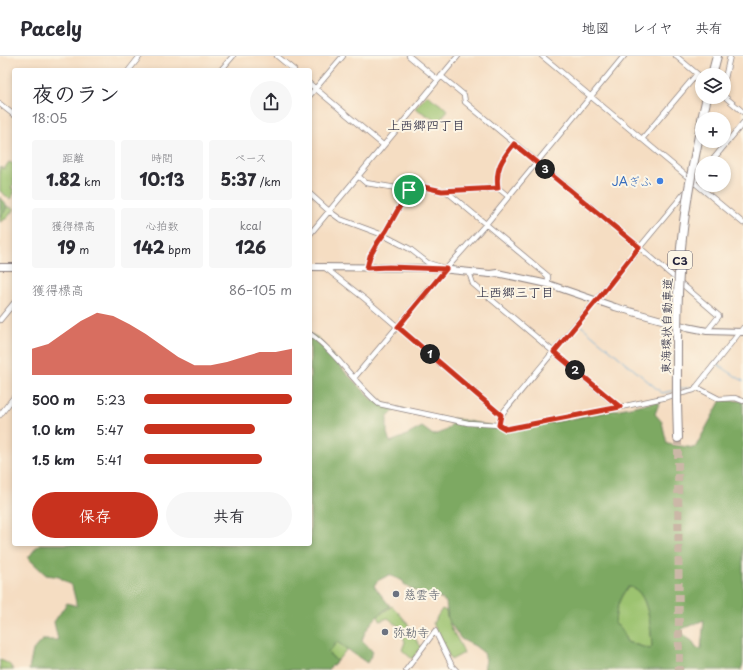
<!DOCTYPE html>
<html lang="ja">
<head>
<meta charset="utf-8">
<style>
  body { margin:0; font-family:"Playpen Sans","Klee One",sans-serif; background:#f7f7f7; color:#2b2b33; height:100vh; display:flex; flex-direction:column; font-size:15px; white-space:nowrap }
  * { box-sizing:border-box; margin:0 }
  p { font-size:13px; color:#7c7c81 }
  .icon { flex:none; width:22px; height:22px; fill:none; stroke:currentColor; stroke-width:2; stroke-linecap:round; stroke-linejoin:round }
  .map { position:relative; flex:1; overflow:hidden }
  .panel { position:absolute; left:12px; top:12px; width:300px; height:478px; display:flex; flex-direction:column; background:#fff; border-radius:4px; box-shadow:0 2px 6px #0003 }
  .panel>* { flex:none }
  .fabs { position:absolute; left:695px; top:12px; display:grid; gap:8px }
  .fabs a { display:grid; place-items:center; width:36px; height:36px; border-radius:50%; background:#fff; box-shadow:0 2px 6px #0003; font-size:20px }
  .pin { position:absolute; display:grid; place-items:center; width:34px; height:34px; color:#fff; margin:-17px; border:2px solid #fff; border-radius:50%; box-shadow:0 1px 4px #0007 }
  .km { position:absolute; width:20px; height:20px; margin:-10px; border-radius:50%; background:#222; color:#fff; font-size:11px; line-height:20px; text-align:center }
  .round { display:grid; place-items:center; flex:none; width:42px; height:42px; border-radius:21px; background:#f7f7f7 }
  .overview { display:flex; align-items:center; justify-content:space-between; height:68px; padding:0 20px }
  h1 { font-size:22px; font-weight:800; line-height:30px }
  .metrics { display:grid; grid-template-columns:repeat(3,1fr); gap:6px; height:68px; padding:4px 20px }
  .metrics div { display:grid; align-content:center; border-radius:4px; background:#f7f7f7; text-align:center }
  .metrics b { font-size:17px; font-weight:800 }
  .metrics small { font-size:11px; font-weight:400 }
  .metrics p { font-size:11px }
  .chart { height:112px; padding:8px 20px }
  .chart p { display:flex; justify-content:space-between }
  .chart svg { width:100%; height:72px; margin-top:4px; fill:#c8321e; opacity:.7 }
  .button { display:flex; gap:8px; margin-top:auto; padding:8px 20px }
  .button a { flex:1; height:46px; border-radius:24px; background:#c8321e; color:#fff; font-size:16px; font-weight:800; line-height:46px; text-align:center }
  .button a+a { background:#f7f7f7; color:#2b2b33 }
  ul { padding:0 20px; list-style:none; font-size:13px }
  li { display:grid; grid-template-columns:64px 48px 1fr; align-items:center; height:30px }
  li i { height:10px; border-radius:5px; background:#c8321e }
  header { display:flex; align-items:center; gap:24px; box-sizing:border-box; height:56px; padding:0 20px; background:#fff; border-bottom:1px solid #e1e1e2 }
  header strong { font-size:19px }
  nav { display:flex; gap:22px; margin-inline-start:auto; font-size:14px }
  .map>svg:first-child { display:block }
  .green { fill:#9cc36f; stroke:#5f7255 }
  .forest { fill:#7da962; stroke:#50664e; fill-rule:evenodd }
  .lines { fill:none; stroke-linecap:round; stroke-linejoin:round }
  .stream { stroke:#5fa4d4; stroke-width:1 }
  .motorway-tunnel { stroke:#cbb8a7; stroke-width:8; stroke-dasharray:8 4; stroke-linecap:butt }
  .minor-casing { stroke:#8c807e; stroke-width:6 }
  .secondary-casing { stroke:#8c807e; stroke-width:8 }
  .motorway-casing { stroke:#8c807e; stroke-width:10 }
  .minor { stroke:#fff; stroke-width:4.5 }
  .secondary { stroke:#fff; stroke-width:6 }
  .motorway { stroke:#fff; stroke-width:8 }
  .motorway-bridge-casing { stroke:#8c807e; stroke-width:10; stroke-linecap:butt }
  .motorway-bridge { stroke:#fff; stroke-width:8 }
  .route-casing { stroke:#fff; stroke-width:8 }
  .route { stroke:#c8321e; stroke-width:5 }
  .shop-dot { fill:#3f7fe0; stroke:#fcf5e5; stroke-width:1.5 }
  .worship-dot { fill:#6b7280; stroke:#fcf5e5; stroke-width:1.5 }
  .labels { text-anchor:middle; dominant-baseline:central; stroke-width:4; stroke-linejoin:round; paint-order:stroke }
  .shield { fill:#fcf5e5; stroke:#63616e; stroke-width:1 }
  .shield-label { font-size:11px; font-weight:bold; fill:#22223b }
  .shop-label { font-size:12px; fill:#366cbe; stroke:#fcf5e5; text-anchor:end }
  .street-label { font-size:12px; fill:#22223b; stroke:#fcf5e5 }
  .worship-label { font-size:12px; fill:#5b616d; stroke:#fcf5e5; text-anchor:start }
  .neighbourhood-label { font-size:13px; fill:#22223b; stroke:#fcf5e5 }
</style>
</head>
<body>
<header>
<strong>Pacely</strong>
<nav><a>地図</a><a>レイヤ</a><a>共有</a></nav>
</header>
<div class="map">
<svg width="743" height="614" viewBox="0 0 743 614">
  <rect width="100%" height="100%" fill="#fcf5e5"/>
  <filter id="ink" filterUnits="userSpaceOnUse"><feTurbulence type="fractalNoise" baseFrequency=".025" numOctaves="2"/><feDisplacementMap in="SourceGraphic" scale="8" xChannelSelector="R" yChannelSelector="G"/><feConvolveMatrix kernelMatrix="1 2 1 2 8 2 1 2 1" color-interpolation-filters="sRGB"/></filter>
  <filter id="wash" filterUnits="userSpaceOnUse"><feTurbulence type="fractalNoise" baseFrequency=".012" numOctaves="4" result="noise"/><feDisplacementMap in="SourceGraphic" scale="16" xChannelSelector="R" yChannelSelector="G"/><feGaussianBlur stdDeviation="0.9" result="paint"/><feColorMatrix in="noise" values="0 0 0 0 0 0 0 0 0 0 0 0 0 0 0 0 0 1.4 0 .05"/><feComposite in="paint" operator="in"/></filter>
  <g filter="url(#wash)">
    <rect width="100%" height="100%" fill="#f5ddc2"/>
    <path class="green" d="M427 39 448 54 438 66 415 52Z
      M9 106 14 108V128L11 132 14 133V138L10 143 0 135V111L4 113Z
      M7 150 14 153 7 162 0 166V162L5 155Z
      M628 531C649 531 651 576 652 591L650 593 627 586 620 571 614 568C616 554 618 543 628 531Z
      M392 550 407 566 412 578 421 591 412 603 402 594 405 586 400 571 388 562 380 565 378 560Z
      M442 553 446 555C448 572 458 581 464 597L451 604 433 567Z
      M337 586 347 593 337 605 328 597Z
      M0 604C6 606 11 608 13 614H0Z"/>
    <path class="forest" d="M0 141 7 150 5 155 0 162Z
      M310 278 318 282 345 316 373 344 393 351 394 355 387 362V377L390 386 403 381 422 371 433 379C443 377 452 373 453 362L501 372H526L660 345 655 358 662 366 667 388 695 392 721 344 743 345V608L741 614H484L486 604 484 597 475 590 461 583 448 564 446 546 437 540 425 541 404 528 403 525 389 519 377 525 374 530 390 550C377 560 367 569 362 584L373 596 367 607 337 586 328 597 337 605 328 614H29L33 594 42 584H58L54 566 67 547 77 550 72 530 59 521 46 519 28 502 39 488H310ZM628 531C649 531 651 576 652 591L650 593 627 586 620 571 615 568C616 554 618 543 628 531ZM704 564 701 593 696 592 692 585 683 579 682 573Z"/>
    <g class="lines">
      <path class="stream" d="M579 268 662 337 673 335
        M717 308 743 325
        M680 333 694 331"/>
    </g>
  </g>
  <g filter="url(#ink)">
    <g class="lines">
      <path class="motorway-tunnel" d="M678 382 679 614"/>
      <defs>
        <path id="minor" d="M277 0 294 14
          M409 0 438 24
          M542 0 743 167
          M676 0 702 22
          M129 14 140 0
          M221 14 233 0
          M441 20 464 39 465 46 639 191 719 260 707 275
          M724 27 730 0
          M310 28 383 89
          M310 39 343 0
          M724 40 743 56
          M0 48 14 59
          M642 83 697 18
          M710 107 743 67
          M358 120 366 127 409 134
          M498 132C495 112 502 103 514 88
          M446 135 548 220V228
          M310 138 329 155 340 163 383 179 410 193 428 207 441 211
          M310 178 458 0
          M324 211 365 243 501 359
          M367 212 370 200 378 186 386 175 409 134 415 129 442 135 498 132 509 141
          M469 216 473 228 619 351
          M0 264 14 247
          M310 278C337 297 354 327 379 348L468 367 499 369 506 373 583 359 663 342 694 334 743 272
          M354 322 446 213 486 168 624 0
          M696 331 719 343 735 342 743 345
          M0 359 14 341
          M499 369 501 359 702 116
          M406 614 435 575 452 610 456 614"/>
        <path id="secondary" d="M0 211H14
          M310 211 431 212 490 218 497 217 548 228 615 251 687 271 707 275 743 276"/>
        <path id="motorway" d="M712 19 717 0
          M702 63 707 41
          M677 346 678 382"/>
      </defs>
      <use href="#minor" class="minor-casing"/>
      <use href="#secondary" class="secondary-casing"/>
      <use href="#motorway" class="motorway-casing"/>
      <use href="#minor" class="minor"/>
      <use href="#secondary" class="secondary"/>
      <use href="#motorway" class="motorway"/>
      <defs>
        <path id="motorway-bridge" d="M677 346C677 291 676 236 682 182 686 142 694 103 702 65"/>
      </defs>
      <use href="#motorway-bridge" class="motorway-bridge-casing"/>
      <use href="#motorway-bridge" class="motorway-bridge"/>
    </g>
  </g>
  <g class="lines" filter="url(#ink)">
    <defs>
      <path id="route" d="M514 88 639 191 602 238 554 296 620 351 506 373 499 369 501 359 398 271 446 213 389 211 367 212 370 200 378 186 386 175 409 134 415 129 442 135 498 132C495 113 502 103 514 88Z"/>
    </defs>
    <use href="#route" class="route-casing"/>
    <use href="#route" class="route"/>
  </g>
  <circle class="shop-dot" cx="660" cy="125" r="4"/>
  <g class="worship-dot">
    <circle cx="396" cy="538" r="4"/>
    <circle cx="385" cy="576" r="4"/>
  </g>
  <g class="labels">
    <rect class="shield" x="668" y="195" width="24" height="18" rx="3"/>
    <g class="shield-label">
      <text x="680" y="204">C3</text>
    </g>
    <g class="shop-label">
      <text x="652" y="125">JAぎふ</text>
    </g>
    <g class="street-label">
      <text transform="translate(666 270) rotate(-89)">東海環状自動車道</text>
    </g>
    <g class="worship-label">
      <text x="404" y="538">慈雲寺</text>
      <text x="393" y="576">弥勒寺</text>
    </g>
    <g class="neighbourhood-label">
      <text x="426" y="68">上西郷四丁目</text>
      <text x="515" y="235">上西郷三丁目</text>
    </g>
  </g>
</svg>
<div class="fabs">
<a><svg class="icon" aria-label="layers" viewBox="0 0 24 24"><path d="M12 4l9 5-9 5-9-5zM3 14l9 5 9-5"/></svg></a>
<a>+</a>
<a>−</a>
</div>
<div class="pin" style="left:409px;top:134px;background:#1e9e55"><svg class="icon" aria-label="arrive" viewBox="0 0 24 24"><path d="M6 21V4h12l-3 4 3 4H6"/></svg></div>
<b class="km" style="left:430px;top:298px">1</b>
<b class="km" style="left:575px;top:314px">2</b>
<b class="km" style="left:545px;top:113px">3</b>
<section class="panel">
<div class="overview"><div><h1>夜のラン</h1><p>18:05</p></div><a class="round"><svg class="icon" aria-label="share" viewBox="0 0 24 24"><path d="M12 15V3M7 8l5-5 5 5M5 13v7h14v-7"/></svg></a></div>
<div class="metrics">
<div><p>距離</p><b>1.82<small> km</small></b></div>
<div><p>時間</p><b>10:13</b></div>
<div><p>ペース</p><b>5:37<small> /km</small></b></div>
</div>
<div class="metrics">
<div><p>獲得標高</p><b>19<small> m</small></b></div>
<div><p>心拍数</p><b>142<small> bpm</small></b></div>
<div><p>kcal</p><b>126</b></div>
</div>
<div class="chart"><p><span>獲得標高</span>86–105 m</p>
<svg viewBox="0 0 160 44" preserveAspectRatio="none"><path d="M0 44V28L10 25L20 18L30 11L40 6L50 8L60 13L70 19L80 26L90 33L100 38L110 38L120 36L130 33L140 30L150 30L160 28V44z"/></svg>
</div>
<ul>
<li><b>500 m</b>5:23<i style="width:100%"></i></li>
<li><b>1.0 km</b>5:47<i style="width:75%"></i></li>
<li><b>1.5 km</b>5:41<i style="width:80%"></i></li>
</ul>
<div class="button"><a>保存</a><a>共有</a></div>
</section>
</div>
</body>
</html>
